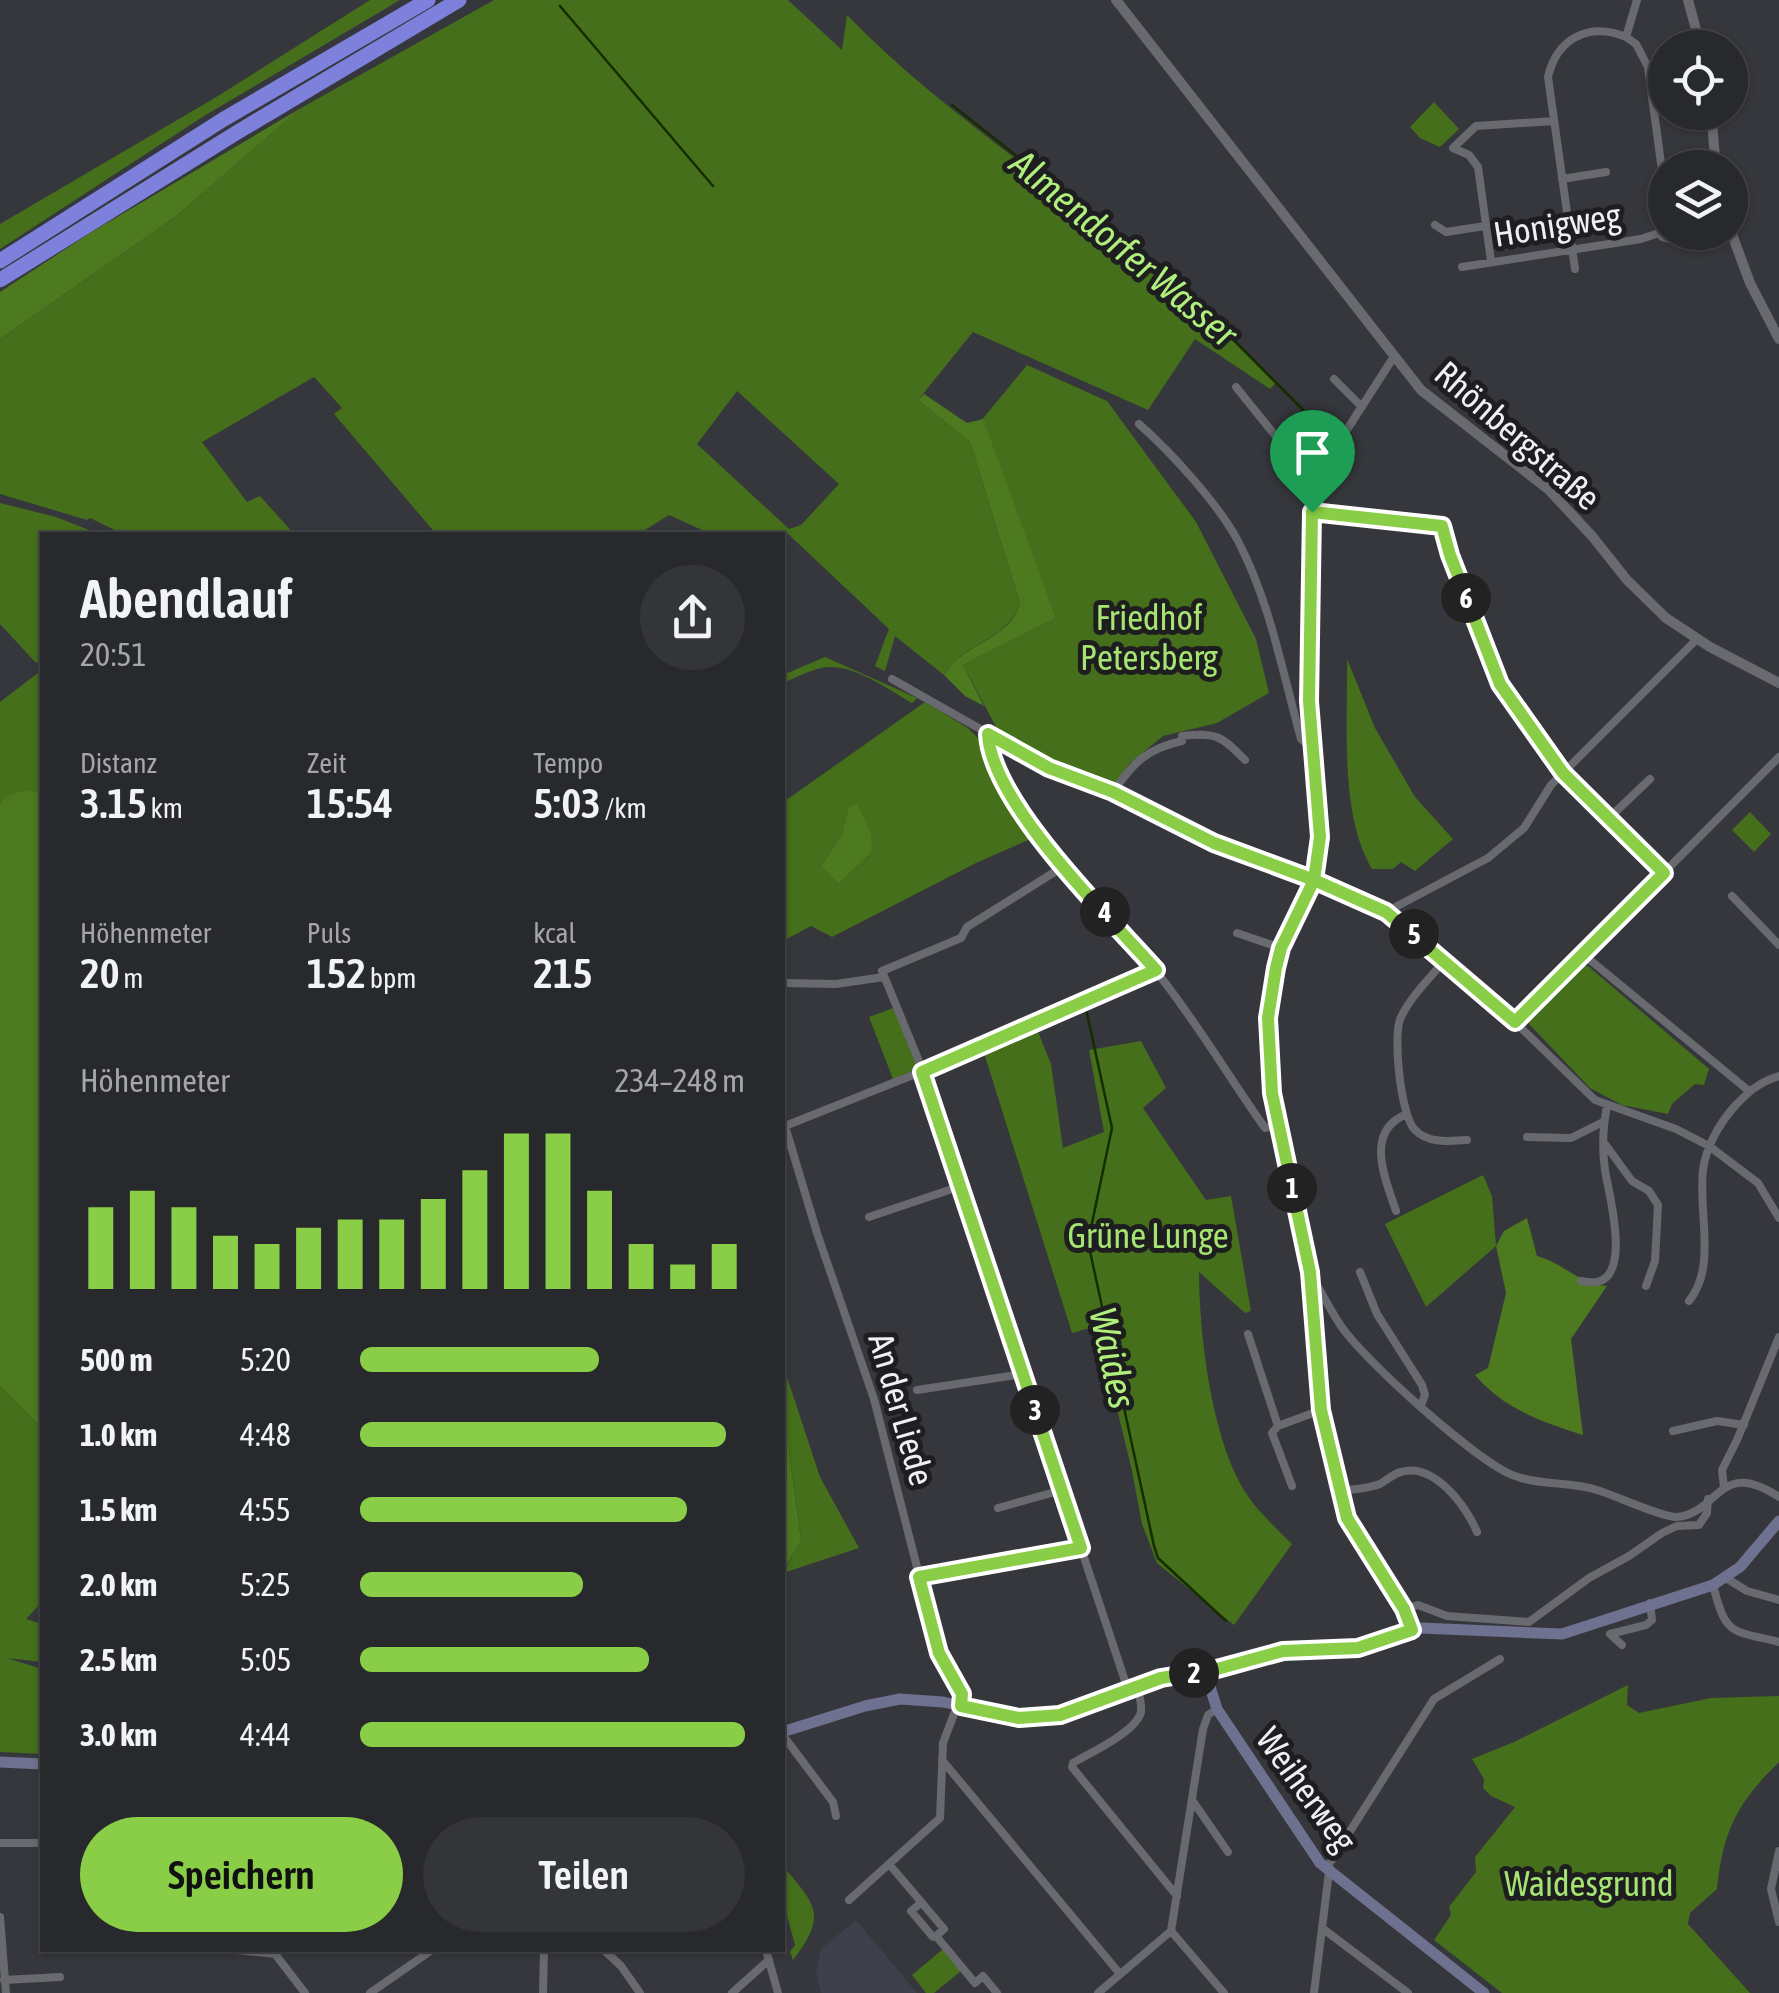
<!DOCTYPE html>
<html lang="de">
<head>
<meta charset="utf-8">
<style>
  body { margin:0; font-family:"Asap Condensed",sans-serif; background:#343539; color:#f1f3f6; height:100vh; display:flex; flex-direction:column; font-size:38px; white-space:nowrap }
  * { box-sizing:border-box; margin:0 }
  p { font-size:32px; color:#a5a6aa }
  .icon { flex:none; width:55px; height:55px; fill:none; stroke:currentColor; stroke-width:2; stroke-linecap:round; stroke-linejoin:round }
  .map { position:relative; flex:1; overflow:hidden }
  .drawer { position:absolute; left:40px; top:532px; width:745px; height:1420px; display:flex; flex-direction:column; background:#28292d; border-radius:0px; box-shadow:0 2px 8px #0004,0 0 0 2px #444549 }
  .drawer>* { flex:none }
  .tools { position:absolute; left:1648px; top:30px; display:grid; gap:20px }
  .tools a { display:grid; place-items:center; width:100px; height:100px; border-radius:50%; background:#28292d; box-shadow:0 2px 8px #0004,0 0 0 2px #444549; font-size:50px }
  .pin { position:absolute; display:grid; place-items:center; width:85px; height:85px; color:#fff; margin:-102px -42px; border-radius:50% 50% 50% 0; rotate:-45deg; box-shadow:0 0 10px #0007 }
  .pin .icon { rotate:45deg }
  .km { position:absolute; width:50px; height:50px; margin:-25px; border-radius:50%; background:#222; color:#fff; font-size:28px; line-height:50px; text-align:center }
  .round { display:grid; place-items:center; flex:none; width:105px; height:105px; border-radius:52px; background:#343539 }
  .head { display:flex; align-items:center; justify-content:space-between; height:170px; padding:0 40px }
  h1 { font-size:55px; font-weight:600; line-height:75px }
  .stats { display:grid; grid-template-columns:repeat(3,1fr); gap:15px; height:170px; padding:10px 40px }
  .stats div { display:grid; align-content:center }
  .stats b { font-size:42px; font-weight:600 }
  .stats small { font-size:28px; font-weight:400 }
  .stats p { font-size:28px }
  .chart { height:280px; padding:20px 40px }
  .chart p { display:flex; justify-content:space-between }
  .chart svg { width:100%; height:180px; margin-top:10px; stroke:#8ace47; stroke-width:6 }
  .button { display:flex; gap:20px; margin-top:auto; padding:20px 40px }
  .button a { flex:1; height:115px; border-radius:60px; background:#8ace47; color:#111; font-size:40px; font-weight:600; line-height:115px; text-align:center }
  .button a+a { background:#343539; color:#f1f3f6 }
  ul { padding:0 40px; list-style:none; font-size:32px }
  li { display:grid; grid-template-columns:160px 120px 1fr; align-items:center; height:75px }
  li i { height:25px; border-radius:12px; background:#8ace47 }
  .map>svg:first-child { display:block }
  .built { fill:#3e3f4a }
  .green { fill:#456f1a; fill-rule:evenodd }
  .forest { fill:#4d791f }
  .lines { fill:none; stroke-linecap:round; stroke-linejoin:round }
  .stream { stroke:#162d00; stroke-width:2.5 }
  .minor { stroke:#696a70; stroke-width:8 }
  .tertiary { stroke:#696a70; stroke-width:10 }
  .secondary { stroke:#6f7190; stroke-width:11 }
  .motorway { stroke:#7d81dc; stroke-width:15 }
  .route-casing { stroke:#fff; stroke-width:20 }
  .route { stroke:#8ace47; stroke-width:12 }
  .labels { text-anchor:middle; dominant-baseline:central; stroke-width:10; stroke-linejoin:round; paint-order:stroke }
  .street-label { font-size:35px; fill:#eff0f3; stroke:#1e1e21 }
  .park-label { font-size:35px; fill:#a6e472; stroke:#1e1e21 }
  .water-label { font-size:38px; font-style:italic; fill:#b1ef7d; stroke:#1e1e21 }
</style>
</head>
<body>
<div class="map">
<svg width="1779" height="1993" viewBox="0 0 1779 1993">
  <rect width="100%" height="100%" fill="#36373c"/>
  <path class="built" d="M856 1920 917 1993H821L816 1973 821 1949Z"/>
  <path class="green" d="M370 0H400L204 116 0 249V224L213 99Z
    M494 0H788L842 50 847 15C911 81 980 131 1052 187 1131 248 1206 312 1276 383L1270 389 1195 339 1148 410 973 332 918 400 970 442 1020 603C1010 640 963 642 944 675L895 636 885 671 875 666 889 629 785 531 778 535H713L669 515 637 535H437L334 414 342 408 314 377 202 442 247 502 260 496 295 535H125L90 518 87 520 0 494V339L175 217 301 108ZM737 391 839 484 801 525 789 529 697 444Z
    M1434 102 1459 129 1440 147 1420 138 1410 127Z
    M1027 365 1107 401 1196 522 1256 639 1269 693 1217 723 1163 736 1130 763 1111 789 1051 765 1002 738 963 665 1056 618 981 421Z
    M0 503 56 517 102 535H42V659L36 663 0 624Z
    M825 657 917 698 912 703C888 689 850 661 821 668 808 671 795 678 783 683V675Z
    M1347 659 1375 728 1415 797 1453 839 1415 871 1401 862 1393 869H1372C1339 813 1348 723 1347 659Z
    M42 670V792C25 795 15 790 0 803V702Z
    M925 702 968 728 978 738 1035 837 976 863 832 937 811 926 783 941 782 803ZM843 832 872 852 839 884 821 867Z
    M1750 812 1771 834 1754 852 1732 830Z
    M1579 966H1588L1709 1069 1704 1085 1695 1084 1672 1104 1668 1114 1622 1105 1590 1088 1529 1024V1016Z
    M896 1007 920 1067 893 1079 869 1017Z
    M1037 1029 1051 1064 1063 1148 1104 1132 1089 1050 1141 1041 1166 1088 1143 1108 1206 1200 1231 1196 1251 1311 1245 1313 1199 1272C1199 1332 1211 1432 1241 1485 1254 1508 1273 1525 1292 1544L1234 1625 1157 1563 1142 1524 1132 1471 1097 1326 1072 1333 984 1053Z
    M1483 1175 1492 1196 1496 1246 1426 1307 1385 1224Z
    M782 1362 820 1477 859 1548 783 1573 801 1539 783 1408Z
    M0 1386 42 1428V1589L39 1605 26 1619 42 1624V1662L7 1658 42 1669V1754L0 1752Z
    M1628 1685 1627 1705 1639 1713 1711 1698 1779 1696V1762C1737 1803 1723 1831 1717 1889L1690 1913 1688 1924 1750 1993H1502L1434 1940 1451 1915 1449 1907 1476 1872 1475 1857 1515 1807 1491 1796 1483 1788 1484 1779 1472 1759 1514 1742Z
    M782 1865C816 1905 828 1914 793 1960L790 1952 795 1945 783 1901Z
    M943 1949 961 1971 934 1993H926L912 1975Z"/>
  <path class="forest" d="M301 108 175 217 0 339V292L90 233Z
    M924 394 967 423 983 419 1056 618 963 665 984 706 965 696 944 675C963 642 1011 640 1020 603L970 442 918 400Z
    M23 791 42 792V1428L0 1386V803L7 796Z
    M857 804 871 834 872 852 839 884 821 867 843 832 849 807Z
    M1527 1218 1537 1256C1564 1263 1578 1284 1607 1286L1571 1339 1583 1435C1541 1421 1505 1410 1475 1375L1488 1368 1506 1293 1496 1246 1504 1231Z
    M783 1408 801 1540 783 1571H782Z"/>
  <g class="lines">
    <path class="stream" d="M560 6 713 186
      M952 105 1176 282 1332 439
      M1086 1009 1112 1128 1088 1242 1154 1546 1158 1558 1226 1621"/>
    <path class="minor" d="M1637 0 1626 37 1636 44 1648 67 1665 193
      M1562 179 1606 172
      M1665 218 1658 225 1662 237 1671 239 1679 232
      M1435 225 1446 232 1485 226
      M1491 261 1478 167 1469 155 1453 148 1476 126 1554 121
      M1462 267 1641 239 1659 233
      M1575 269 1548 77C1557 38 1589 22 1626 37
      M1393 358 1316 478 1313 495 1309 701 1320 837 1314 880 1281 948 1276 968 1268 1018 1272 1093 1310 1272 1321 1410 1340 1491 1347 1518 1408 1617 1412 1630
      M1334 379 1362 407
      M1236 387 1294 459 1316 478
      M1139 424C1171 452 1219 505 1238 541 1270 602 1283 674 1301 739L1313 748
      M1312 512 1442 526 1450 555 1500 684 1563 773 1664 873
      M892 679 1049 768 1113 792 1215 843 1314 880 1386 912 1515 1022 1595 1100 1676 1129 1709 1146 1758 1183 1779 1218
      M988 735C992 808 1109 912 1155 970 1195 1019 1228 1076 1265 1128L1278 1125
      M1113 792C1134 762 1146 749 1182 741V736C1217 732 1221 736 1245 760
      M1608 819 1650 779
      M1064 866 967 927 961 938 882 971 923 1071 1128 1690
      M1732 896 1779 945
      M1386 912 1488 858 1524 828 1551 785 1697 639
      M1237 933 1281 948
      M1584 955 1749 1091
      M1444 961C1430 978 1411 996 1401 1017 1392 1034 1401 1117 1415 1130 1429 1144 1449 1141 1467 1140
      M782 983 836 984 884 977
      M1515 1022 1779 757
      M1527 1137 1571 1138 1603 1122
      M1605 1144 1632 1181 1649 1191 1658 1205 1655 1261 1646 1286
      M1396 1211C1386 1180 1363 1131 1407 1114
      M869 1217 961 1186
      M1360 1272 1377 1314 1422 1385 1425 1395 1421 1405
      M1310 1273C1321 1291 1330 1310 1341 1326 1364 1360 1478 1463 1515 1476 1541 1486 1570 1481 1597 1490 1614 1495 1664 1518 1677 1517 1719 1513 1719 1457 1779 1497
      M1581 1281C1587 1282 1592 1283 1597 1282 1632 1275 1608 1191 1605 1170 1602 1149 1603 1126 1607 1106
      M1689 1301C1717 1267 1698 1212 1703 1170 1706 1147 1719 1124 1734 1107 1748 1092 1759 1082 1779 1076
      M1248 1334 1278 1426 1272 1433 1292 1486
      M917 1390 1023 1374
      M1278 1426 1321 1410
      M1673 1431 1717 1421 1744 1425
      M1724 1488 1722 1470 1737 1440 1779 1337
      M1340 1491C1353 1489 1368 1489 1380 1484 1387 1480 1393 1474 1401 1472 1434 1462 1467 1507 1477 1532
      M998 1508 1062 1490
      M919 1577 1081 1548
      M1726 1578 1747 1591 1779 1600
      M1713 1585C1726 1636 1730 1630 1779 1642
      M1403 1609 1418 1605 1447 1616 1529 1622 1589 1578 1629 1556 1662 1533 1677 1526 1699 1525 1707 1513 1708 1499
      M1622 1645 1610 1634 1646 1625 1652 1620 1650 1603
      M1137 1686C1139 1694 1142 1704 1141 1712 1136 1732 1090 1753 1073 1763L1072 1767 1177 1896
      M961 1706V1694L939 1653 874 1399 817 1233 785 1126 923 1071 1156 971
      M782 1734 833 1802 836 1816
      M942 1760 1120 1974
      M1192 1800 1228 1852
      M0 1843H42
      M1779 1851 1771 1889 1779 1922
      M889 1864 944 1929 936 1936 975 1983 983 1976 997 1993
      M1326 1869 1434 1699 1500 1659
      M849 1900 940 1818 943 1743 957 1706
      M921 1903 911 1911 933 1937 936 1936
      M0 1917 6 1993
      M1322 1928 1408 1993
      M1171 1931 1224 1993
      M236 1950 275 1954
      M272 1950 305 1993
      M604 1950 621 1966 640 1993
      M766 1950 778 1993
      M4 1980 60 1977
      M370 1993 432 1950
      M543 1993 544 1950
      M732 1993 769 1960
      M1098 1993 1171 1931 1203 1729 1208 1715 1217 1709
      M1314 1993 1329 1872"/>
    <path class="tertiary" d="M1116 0 1421 390 1548 489 1592 536 1627 580 1666 618 1710 647 1779 683
      M1688 0 1701 48
      M1711 112 1716 168
      M1730 229 1750 283 1779 339"/>
    <path class="secondary" d="M1205 1671 1217 1709 1320 1863 1484 1993
      M782 1732 865 1706 900 1699 943 1702 1011 1717 1060 1715 1161 1678 1217 1669 1283 1651 1358 1648 1421 1628 1562 1634 1713 1585 1740 1567 1779 1521
      M0 1762 42 1764"/>
    <path class="motorway" d="M0 261 224 119 428 0
      M0 280 236 133 459 0"/>
  </g>
  <g class="lines">
    <defs>
      <path id="route" d="M1312 512 1309 701 1320 837 1314 880 1281 948 1276 968 1268 1018 1272 1093 1310 1272 1321 1410 1347 1518 1404 1609 1412 1630 1358 1648 1283 1651 1217 1669 1161 1678 1060 1715 1019 1718 961 1706 962 1694 939 1653 919 1577 1081 1548 922 1072 1156 970C1110 918 991 803 988 734L1049 768 1113 792 1214 843 1314 880 1386 912 1515 1022 1664 873 1563 773 1500 684 1450 555 1442 526 1312 512"/>
    </defs>
    <use href="#route" class="route-casing"/>
    <use href="#route" class="route"/>
  </g>
  <g class="labels">
    <g class="street-label">
      <text transform="translate(1557 224) rotate(-9)">Honigweg</text>
      <text transform="translate(1518 435) rotate(41)">Rhönbergstraße</text>
      <text transform="translate(902 1409) rotate(74)">An der Liede</text>
      <text transform="translate(1307 1789) rotate(54)">Weiherweg</text>
    </g>
    <g class="park-label">
      <text x="1149" y="617">Friedhof<tspan x="1149" dy="40">Petersberg</tspan></text>
      <text x="1148" y="1235">Grüne Lunge</text>
      <text x="1589" y="1883">Waidesgrund</text>
    </g>
    <g class="water-label">
      <text transform="translate(1124 248) rotate(40)">Almendorfer Wasser</text>
      <text transform="translate(1113 1358) rotate(78)">Waides</text>
    </g>
  </g>
</svg>
<div class="tools">
<a><svg class="icon" aria-label="locate" viewBox="0 0 24 24"><circle cx="12" cy="12" r="6"/><path d="M12 2v4M12 18v4M2 12h4M18 12h4"/></svg></a>
<a><svg class="icon" aria-label="layers" viewBox="0 0 24 24"><path d="M12 4l9 5-9 5-9-5zM3 14l9 5 9-5"/></svg></a>
</div>
<div class="pin" style="left:1312px;top:512px;background:#1e9e55"><svg class="icon" aria-label="arrive" viewBox="0 0 24 24"><path d="M6 21V4h12l-3 4 3 4H6"/></svg></div>
<b class="km" style="left:1292px;top:1188px">1</b>
<b class="km" style="left:1194px;top:1673px">2</b>
<b class="km" style="left:1035px;top:1410px">3</b>
<b class="km" style="left:1105px;top:912px">4</b>
<b class="km" style="left:1414px;top:934px">5</b>
<b class="km" style="left:1466px;top:598px">6</b>
<section class="drawer">
<div class="head"><div><h1>Abendlauf</h1><p>20:51</p></div><a class="round"><svg class="icon" aria-label="share" viewBox="0 0 24 24"><path d="M12 15V3M7 8l5-5 5 5M5 13v7h14v-7"/></svg></a></div>
<div class="stats">
<div><p>Distanz</p><b>3.15<small> km</small></b></div>
<div><p>Zeit</p><b>15:54</b></div>
<div><p>Tempo</p><b>5:03<small> /km</small></b></div>
</div>
<div class="stats">
<div><p>Höhenmeter</p><b>20<small> m</small></b></div>
<div><p>Puls</p><b>152<small> bpm</small></b></div>
<div><p>kcal</p><b>215</b></div>
</div>
<div class="chart"><p><span>Höhenmeter</span>234–248 m</p>
<svg viewBox="0 0 160 44" preserveAspectRatio="none"><path d="M5 44V24M15 44V20M25 44V24M35 44V31M45 44V33M55 44V29M65 44V27M75 44V27M85 44V22M95 44V15M105 44V6M115 44V6M125 44V20M135 44V33M145 44V38M155 44V33"/></svg>
</div>
<ul>
<li><b>500 m</b>5:20<i style="width:62%"></i></li>
<li><b>1.0 km</b>4:48<i style="width:95%"></i></li>
<li><b>1.5 km</b>4:55<i style="width:85%"></i></li>
<li><b>2.0 km</b>5:25<i style="width:58%"></i></li>
<li><b>2.5 km</b>5:05<i style="width:75%"></i></li>
<li><b>3.0 km</b>4:44<i style="width:100%"></i></li>
</ul>
<div class="button"><a>Speichern</a><a>Teilen</a></div>
</section>
</div>
</body>
</html>
